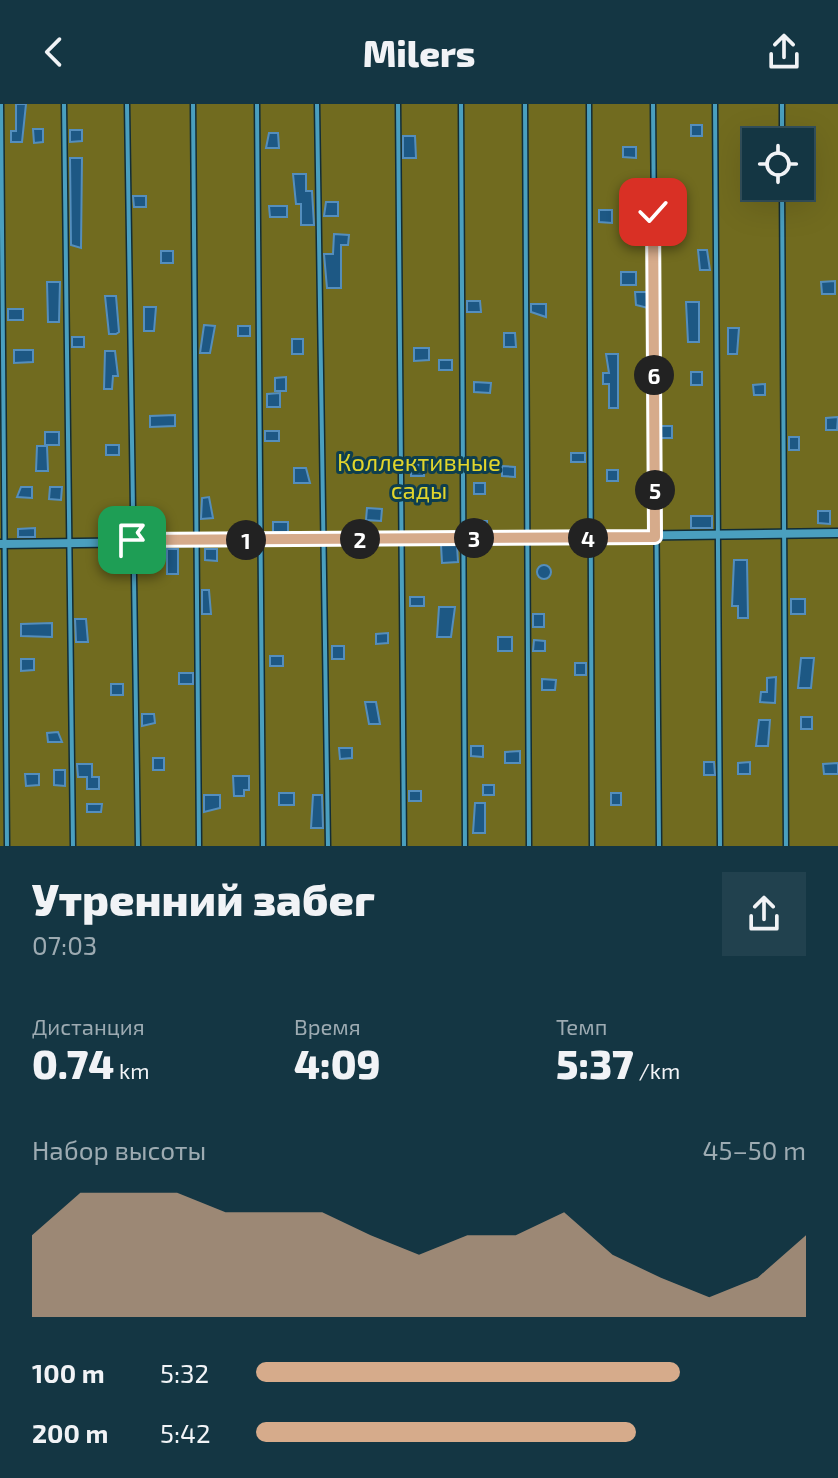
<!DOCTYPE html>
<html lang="ru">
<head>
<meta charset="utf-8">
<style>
  body { margin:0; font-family:"Exo 2",sans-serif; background:#21414e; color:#f1f3f6; height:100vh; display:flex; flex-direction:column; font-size:30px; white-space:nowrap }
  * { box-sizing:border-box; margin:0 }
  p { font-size:26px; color:#9dabb2 }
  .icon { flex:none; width:44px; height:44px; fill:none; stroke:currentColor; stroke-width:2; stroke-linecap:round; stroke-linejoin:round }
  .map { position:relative; height:742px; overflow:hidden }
  .panel { display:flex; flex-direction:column; background:#143643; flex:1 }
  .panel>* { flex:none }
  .controls { position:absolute; left:742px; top:24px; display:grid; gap:16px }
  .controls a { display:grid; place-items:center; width:72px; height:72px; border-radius:0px; background:#143643; box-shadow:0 8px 32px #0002,0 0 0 2px #33505c; font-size:40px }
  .pin { position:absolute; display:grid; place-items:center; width:68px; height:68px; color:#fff; margin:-34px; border-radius:16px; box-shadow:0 4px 12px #0006 }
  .km { position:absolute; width:40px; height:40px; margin:-20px; border-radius:50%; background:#222; color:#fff; font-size:22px; line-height:40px; text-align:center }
  .round { display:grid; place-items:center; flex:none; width:84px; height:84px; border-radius:0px; background:#21414e }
  .summary { display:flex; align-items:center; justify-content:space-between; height:136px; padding:0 32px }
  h1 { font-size:44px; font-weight:800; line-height:60px }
  .metrics { display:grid; grid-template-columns:repeat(3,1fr); gap:12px; height:136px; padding:8px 32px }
  .metrics div { display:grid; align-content:center }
  .metrics b { font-size:40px; font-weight:800 }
  .metrics small { font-size:22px; font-weight:400 }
  .metrics p { font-size:22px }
  .chart { height:224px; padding:16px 32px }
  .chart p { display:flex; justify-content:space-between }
  .chart svg { width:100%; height:144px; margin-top:8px; fill:#d6ab8b; opacity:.7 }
  ul { padding:0 32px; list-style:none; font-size:26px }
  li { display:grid; grid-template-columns:128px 96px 1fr; align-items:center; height:60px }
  li i { height:20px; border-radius:10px; background:#d6ab8b }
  header { display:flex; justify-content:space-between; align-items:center; height:104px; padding:0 32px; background:#143643; font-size:36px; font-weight:800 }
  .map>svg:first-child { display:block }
  .green { fill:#716b1f; fill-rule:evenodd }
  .building { fill:#1d5884; stroke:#548ebd; stroke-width:2 }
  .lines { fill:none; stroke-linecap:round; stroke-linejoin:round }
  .lane-casing { stroke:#122d37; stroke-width:7 }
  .street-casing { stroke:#122d37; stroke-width:11 }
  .lane { stroke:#4a9fbf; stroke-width:4 }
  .street { stroke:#4a9fbf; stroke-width:8 }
  .route-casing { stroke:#fff; stroke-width:16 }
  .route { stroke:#d6ab8b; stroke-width:10 }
  .labels { text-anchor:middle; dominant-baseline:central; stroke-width:6; stroke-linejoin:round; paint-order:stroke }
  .park-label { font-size:24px; fill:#e1d52c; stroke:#0e3e4e }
</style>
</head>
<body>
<header><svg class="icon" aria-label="back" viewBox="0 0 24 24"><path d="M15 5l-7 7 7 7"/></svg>Milers<svg class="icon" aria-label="share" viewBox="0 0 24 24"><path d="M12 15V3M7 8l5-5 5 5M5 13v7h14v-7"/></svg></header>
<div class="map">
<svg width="838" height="742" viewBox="0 0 838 742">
  <rect width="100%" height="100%" fill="#1b4859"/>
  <path class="green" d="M0 0H838V742H0ZM756 38H800V82H756Z"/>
  <path class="building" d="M16 0H26L22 38H11V27H16Z
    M691 21H702V32H691Z
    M33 25H43V38L34 39Z
    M70 26H82V37L70 38Z
    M269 29H278L279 44H266Z
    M403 32H415L416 54H403Z
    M623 43H636V54L623 53Z
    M70 54H82L81 144 71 141Z
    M293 70H306V87H312L314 121H301V100H296Z
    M133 92H146V103H134Z
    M326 98H338V112H324Z
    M269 102H287V113H270Z
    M599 106H612V119L599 118Z
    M334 130 349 131 348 141H341V184H327L324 150H333Z
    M698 146H707L710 166H700Z
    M161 147H173V159H161Z
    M621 168H636V181H621Z
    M835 177V190H822L821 178Z
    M47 178H60L59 218H48Z
    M635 188H648V204L636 201Z
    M105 192H116L119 228 116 230H109Z
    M467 197H480L481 208H467Z
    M686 198H699V238H688Z
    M531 200H546V213L531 208Z
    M144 203H156L154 227H144Z
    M8 205H23V216H8Z
    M204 221 215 222 210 249H200Z
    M238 222H250V232H238Z
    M728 224H739L737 250H728Z
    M504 229H515L516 243H504Z
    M72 233H84V243H72Z
    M292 235H303V250H292Z
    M414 244H429V256L414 257Z
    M14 246H33V258L14 259Z
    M105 247H115L118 272H113L112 285H104Z
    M606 250H618V304H609V280H603V269H609Z
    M439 256H452V266H439Z
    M691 268H702V281H691Z
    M286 273V287H275V274Z
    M474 278 491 279 490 289 474 288Z
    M765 280V291H754L753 281Z
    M280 289V303H267V290Z
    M175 311V322L150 323V312Z
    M838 313 837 326H826V314Z
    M661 322H672V334H661Z
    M265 327H279V337H265Z
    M45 328H59V341H45Z
    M789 333H799V346H789Z
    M106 341H119V351H106Z
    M37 342H47L48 367H36Z
    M571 349H585V358H571Z
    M411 361H424V372H411Z
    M502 362 515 363V373L502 372Z
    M294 364H306L310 379H294Z
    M607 366H618V377H607Z
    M474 379H485V390H474Z
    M21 383H32V394L17 393Z
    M50 383H62L61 396 49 395Z
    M209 393 213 414 201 415 202 394Z
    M367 404 382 405 381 417 366 416Z
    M818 407H830V420L818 419Z
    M691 412H712V424H691Z
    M473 417H487V427H473Z
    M273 418H288V428H273Z
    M35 424V433H18V425Z
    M441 441H457L458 458 442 459Z
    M167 445H178V470H167Z
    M205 445H217V457L205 456Z
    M734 456H747L748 514H738V502H732Z
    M537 468a7 7 0 1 1 14 0a7 7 0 1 1-14 0Z
    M202 486H209L211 510H202Z
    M410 493H424V502H410Z
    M791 495H805V510H791Z
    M439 503H455L451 533H437Z
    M533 510H544V523H533Z
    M75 515H86L88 538H76Z
    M52 519V533L21 532V520Z
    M388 529V539L376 540V530Z
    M498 533H512V547H498Z
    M534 536 545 537V547H533Z
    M332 542H344V555H332Z
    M270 552H283V562H270Z
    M801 554H814L811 584H798Z
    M21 555H34V566L21 567Z
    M575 559H586V571H575Z
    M179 569H193V580H179Z
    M776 573 775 599 760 598 761 588H767V574Z
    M542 575 556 576 555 586H542Z
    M111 580H123V591H111Z
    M365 598H376L380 620H369Z
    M142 610H154L155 619 142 622Z
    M801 613H812V625H801Z
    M759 616H770L768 642H756Z
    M58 628 62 638H48L47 629Z
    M471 642H483V653L471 652Z
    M339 644H352V654L340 655Z
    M520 647V659H505V648Z
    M153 654H164V666H153Z
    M704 658H714L715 671H704Z
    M750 658V670H738V659Z
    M838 659V670H824L823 660Z
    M77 660H92V673H99V685H87V673H78Z
    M54 666H65V682L54 681Z
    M25 670H39V681L26 682Z
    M233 672H249V686H244V692H234Z
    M483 681H494V691H483Z
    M409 687H421V697H409Z
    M279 689H294V701H279Z
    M611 689H621V701H611Z
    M204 691H220V704L204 708Z
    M313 691H322L323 724H311Z
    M475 699H485V729H473Z
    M87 700H102L101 708H87Z"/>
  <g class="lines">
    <defs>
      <path id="lane" d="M1 0 7 742
        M64 0 73 742
        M127 0 138 742
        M193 0 199 742
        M257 0 263 742
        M317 0 328 742
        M398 0 404 742
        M461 0 465 742
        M525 0 529 742
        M589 0 592 742
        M653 0 659 742
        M715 0 720 742
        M782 0V38
        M782 82 786 742"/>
      <path id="street" d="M0 440 838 429"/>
    </defs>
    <use href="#lane" class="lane-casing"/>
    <use href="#street" class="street-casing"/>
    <use href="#lane" class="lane"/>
    <use href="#street" class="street"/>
  </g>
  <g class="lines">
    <defs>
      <path id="route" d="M132 436 655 433 653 108"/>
    </defs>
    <use href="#route" class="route-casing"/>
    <use href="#route" class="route"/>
  </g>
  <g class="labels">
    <g class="park-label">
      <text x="419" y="357">Коллективные<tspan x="419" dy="28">сады</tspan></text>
    </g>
  </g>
</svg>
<div class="controls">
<a><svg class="icon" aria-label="locate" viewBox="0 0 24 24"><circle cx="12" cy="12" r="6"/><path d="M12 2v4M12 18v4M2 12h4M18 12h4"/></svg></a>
</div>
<div class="pin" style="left:132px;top:436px;background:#1e9e55"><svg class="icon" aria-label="arrive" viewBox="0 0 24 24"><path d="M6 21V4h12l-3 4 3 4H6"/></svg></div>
<div class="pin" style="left:653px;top:108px;background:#d93025"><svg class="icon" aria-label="check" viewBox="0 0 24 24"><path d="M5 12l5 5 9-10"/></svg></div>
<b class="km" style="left:246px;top:436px">1</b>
<b class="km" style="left:360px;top:435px">2</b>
<b class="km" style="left:474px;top:434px">3</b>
<b class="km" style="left:588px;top:434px">4</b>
<b class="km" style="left:655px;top:386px">5</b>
<b class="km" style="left:654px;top:271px">6</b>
</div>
<section class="panel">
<div class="summary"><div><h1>Утренний забег</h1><p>07:03</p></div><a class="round"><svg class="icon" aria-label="share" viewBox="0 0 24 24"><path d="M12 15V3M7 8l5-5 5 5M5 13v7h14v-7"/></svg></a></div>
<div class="metrics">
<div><p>Дистанция</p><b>0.74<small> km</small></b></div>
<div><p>Время</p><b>4:09</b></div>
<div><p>Темп</p><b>5:37<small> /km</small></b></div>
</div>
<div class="chart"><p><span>Набор высоты</span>45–50 m</p>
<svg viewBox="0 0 160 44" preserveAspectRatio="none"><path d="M0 44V19L10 6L20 6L30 6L40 12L50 12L60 12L70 19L80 25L90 19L100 19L110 12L120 25L130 32L140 38L150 32L160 19V44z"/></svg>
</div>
<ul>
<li><b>100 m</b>5:32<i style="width:77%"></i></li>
<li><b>200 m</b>5:42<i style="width:69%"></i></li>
</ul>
</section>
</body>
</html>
